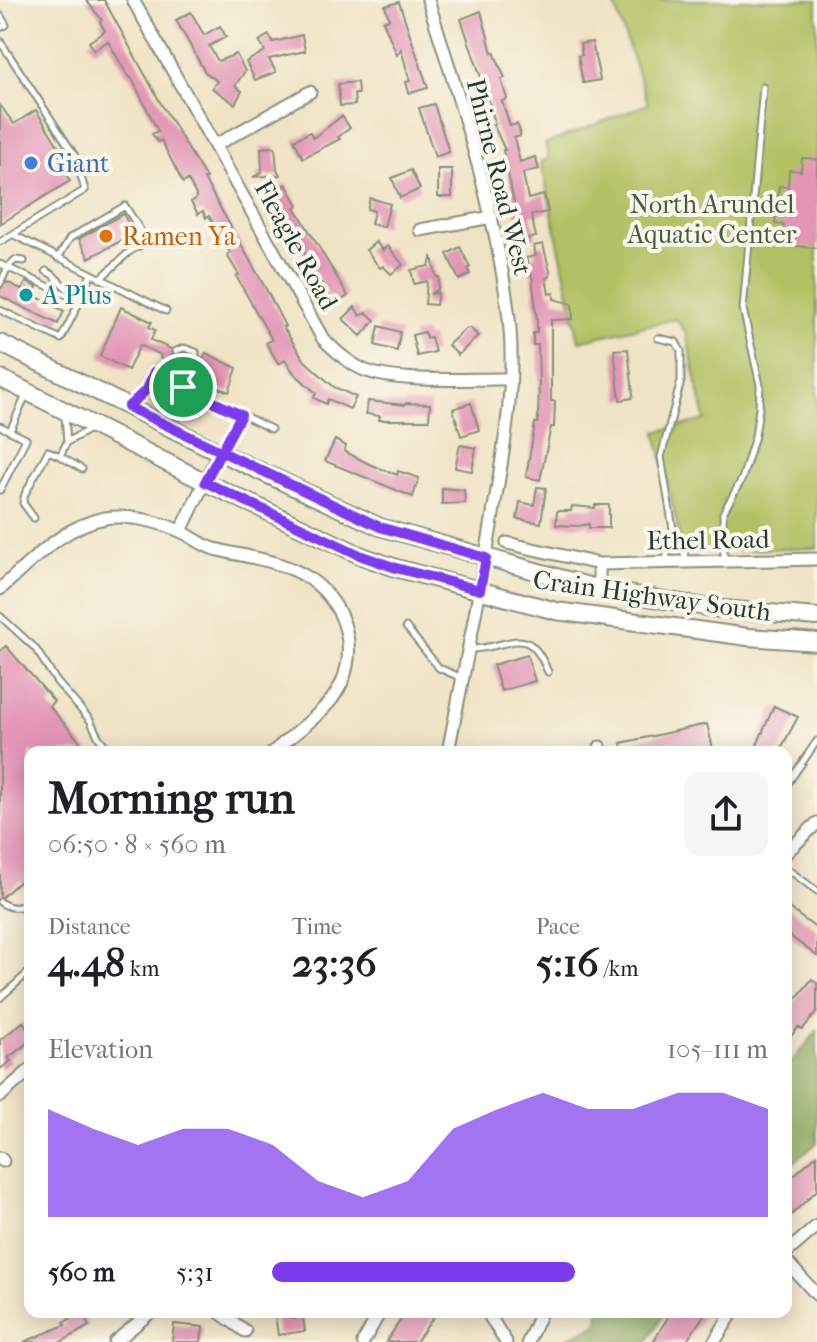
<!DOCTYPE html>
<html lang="en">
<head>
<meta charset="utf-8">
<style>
  body { margin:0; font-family:"IM FELL French Canon",serif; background:#f6f6f6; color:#202124; height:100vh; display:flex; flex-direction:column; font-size:30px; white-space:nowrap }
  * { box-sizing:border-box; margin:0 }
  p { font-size:26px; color:#757577 }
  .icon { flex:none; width:44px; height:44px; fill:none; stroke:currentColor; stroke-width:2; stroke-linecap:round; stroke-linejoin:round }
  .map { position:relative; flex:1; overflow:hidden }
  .sheet { position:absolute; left:24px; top:746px; width:768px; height:572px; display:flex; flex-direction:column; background:#fff; border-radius:16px; box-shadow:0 4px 20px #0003 }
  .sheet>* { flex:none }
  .pin { position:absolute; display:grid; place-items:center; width:68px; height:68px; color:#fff; margin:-34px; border:4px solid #fff; border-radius:50%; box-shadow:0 2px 8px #0007 }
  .round { display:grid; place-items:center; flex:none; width:84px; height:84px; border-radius:16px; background:#f6f6f6 }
  .headline { display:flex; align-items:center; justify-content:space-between; height:136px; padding:0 24px }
  h1 { font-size:44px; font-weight:800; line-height:60px }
  .stats { display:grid; grid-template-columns:repeat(3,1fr); gap:12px; height:136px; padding:8px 24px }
  .stats div { display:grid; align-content:center }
  .stats b { font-size:40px; font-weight:800 }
  .stats small { font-size:22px; font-weight:400 }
  .stats p { font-size:22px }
  .chart { height:224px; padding:16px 24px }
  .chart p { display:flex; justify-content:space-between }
  .chart svg { width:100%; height:144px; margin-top:8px; fill:#7c3aed; opacity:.7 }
  ul { padding:0 24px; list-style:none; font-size:26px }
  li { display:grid; grid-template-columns:128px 96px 1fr; align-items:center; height:60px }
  li i { height:20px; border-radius:10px; background:#7c3aed }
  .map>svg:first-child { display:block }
  .green { fill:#b2c164; stroke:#687f4c; stroke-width:2 }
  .forest { fill:#8da75a; stroke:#567247; stroke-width:2 }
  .building { fill:#e395b5 }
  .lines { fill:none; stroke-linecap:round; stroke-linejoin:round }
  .lane-casing { stroke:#88907c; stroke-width:9 }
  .street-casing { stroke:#88907c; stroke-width:15 }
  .primary-casing { stroke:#88907c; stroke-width:20 }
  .lane { stroke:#fff; stroke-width:5 }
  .street { stroke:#fff; stroke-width:11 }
  .primary { stroke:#fff; stroke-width:16 }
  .route-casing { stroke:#fff; stroke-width:16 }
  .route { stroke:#7c3aed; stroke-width:10 }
  .shop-dot { fill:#3f7fe0; stroke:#fbf7ec; stroke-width:3 }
  .food-dot { fill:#e8710a; stroke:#fbf7ec; stroke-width:3 }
  .culture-dot { fill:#0f9aa8; stroke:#fbf7ec; stroke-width:3 }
  .labels { text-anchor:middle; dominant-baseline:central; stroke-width:8; stroke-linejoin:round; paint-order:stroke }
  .shop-label { font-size:26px; fill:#366cbe; stroke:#fbf7ec; text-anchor:start }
  .street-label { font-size:26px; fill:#1f3d34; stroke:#fbf7ec }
  .park-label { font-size:26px; fill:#445e40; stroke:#fbf7ec }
  .food-label { font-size:26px; fill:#c56008; stroke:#fbf7ec; text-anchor:start }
  .culture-label { font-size:26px; fill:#0d838f; stroke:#fbf7ec; text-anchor:start }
</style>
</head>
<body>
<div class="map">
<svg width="817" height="1342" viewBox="0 0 817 1342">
  <rect width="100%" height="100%" fill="#fbf7ec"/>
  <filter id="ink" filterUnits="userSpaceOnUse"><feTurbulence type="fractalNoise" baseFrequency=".0125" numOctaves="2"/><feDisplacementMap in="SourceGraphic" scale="16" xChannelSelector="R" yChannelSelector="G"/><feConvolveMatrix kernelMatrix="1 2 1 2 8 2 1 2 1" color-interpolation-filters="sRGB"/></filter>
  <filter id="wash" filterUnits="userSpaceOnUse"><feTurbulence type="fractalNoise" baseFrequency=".006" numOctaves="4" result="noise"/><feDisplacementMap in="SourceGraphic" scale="32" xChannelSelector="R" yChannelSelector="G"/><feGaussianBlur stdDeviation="1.8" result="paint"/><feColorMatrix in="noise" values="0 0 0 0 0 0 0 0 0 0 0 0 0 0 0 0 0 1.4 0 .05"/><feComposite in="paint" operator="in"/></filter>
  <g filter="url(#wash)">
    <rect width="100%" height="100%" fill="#f0e2c4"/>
    <path class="green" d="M613 0H817V548L683 551 656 432 705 420 686 333 676 319 579 341 541 161 549 159 545 144 648 104Z"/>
    <path class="forest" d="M817 1031V1143L786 1169V1068Z
      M599 1312H665L647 1342H560L597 1324Z"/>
    <g id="blocks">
      <path class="building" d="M86 0H104L160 102 206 178 204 179 266 289 285 326 283 327 305 361 334 387 356 397 350 409 328 399 326 404 314 398 316 393 294 373 285 360 279 364 275 358 266 343 272 340 236 276 239 275 227 255 230 253 209 216 206 218 203 211 198 214 191 202 196 199V195L188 180 183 183 161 140 158 142 152 134 158 131 132 79 126 73 108 41 94 50 89 42 105 31 100 22 102 20Z
        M399 2 428 88 409 93 406 82 410 81 401 49 397 55 383 21 389 19 385 6Z
        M481 11 492 53 494 52 505 78 501 79 507 99 502 101 510 126 517 124 520 132V136L514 138 520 162 535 157 539 169 523 173 528 199 544 195 548 212 531 215 536 237 522 240 505 160 503 150H505L493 124H495L490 104 461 19Z
        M191 12 204 35 220 26 226 37 209 46 218 61 236 54 245 71 235 86 242 91 235 104 212 88 217 81 205 72 176 20Z
        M269 35 273 42 302 35 305 51 269 59 276 72 255 80 246 62 265 51 259 41Z
        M592 42 600 80 583 83 578 56 582 55 580 44Z
        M357 82 358 94H354L355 105 340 106 338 84Z
        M434 104 449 152 435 157 419 108Z
        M0 105 14 124 36 110 60 149 57 151 63 162 60 164 70 181 0 224Z
        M342 116 350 128 338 137 340 139 303 158 294 140 310 132 313 138Z
        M275 147 277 169 280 175 253 177 262 172 261 148Z
        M802 158 817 159V248L794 246 795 240 782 239 784 225 775 224 779 186 788 187 789 170 801 171Z
        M438 169H452V197H438Z
        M411 170 420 189 400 198 392 178Z
        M286 184 298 205 295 207 348 296 334 305 275 202 271 192Z
        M370 198 390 204 384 227 371 224 374 211 367 209Z
        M123 214 134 234 89 258 79 239Z
        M376 242 383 250 388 246 403 265 391 274 383 266 380 268 366 250Z
        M543 244 550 272 549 277 546 278 549 294 554 293V299L572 304 573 319 551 320V401H555L554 427H551L540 480 526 477 535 423H538L539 380 538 345H533V333H537V321L532 276 526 258 536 256 534 246Z
        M460 247 470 267 468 269 470 274 459 280 447 254Z
        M432 256 436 277H439L438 290 430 294 438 293 436 305 425 304 427 281 414 284 411 270 429 266Z
        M7 282 22 290 26 282 37 287 33 295 64 311 58 324 0 296V289Z
        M121 307 152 322 149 327 155 330 151 340 171 349 173 356 182 355 190 358 185 370 175 365 173 359 165 361 160 358 161 355 140 345 128 370 100 356Z
        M355 307 360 316 367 313 375 320 361 336 343 319Z
        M379 326 400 332 397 351 375 345Z
        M470 328 478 336 458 355 448 345 465 329Z
        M425 332 426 338 431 337 435 352 417 356 412 335Z
        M628 349 633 394 632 398 620 400 614 350Z
        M206 353 237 368 229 392 217 387 207 389 200 384 202 379 195 375Z
        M368 401 405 405 406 403 430 404 429 420H379L380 416 366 414Z
        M471 403 479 430 461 436 453 409Z
        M335 440 346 446 344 451 369 464 397 475 398 471 419 478 413 497 325 461Z
        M460 445 476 448 472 471 455 468Z
        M537 487 546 488 541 523 517 519 520 502 534 505Z
        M442 488 464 490 465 503 442 504Z
        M595 505H609V528H589V524L578 526 556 525 557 511H571L572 506 595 508Z
        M6 646 54 701 49 706 89 752H30V893L20 881 2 897H0V651Z
        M527 655 535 681 501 691 493 665Z
        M774 706 798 717 779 752H754Z
        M707 724 713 749 699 752H623L621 743Z
        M786 906 817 929V956L786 933Z
        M812 979 817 983V1012L802 1030 798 1027 786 1043V1011Z
        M23 1022 30 1032V1041L8 1058 11 1061 0 1069V1040Z
        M817 1155V1190L786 1220V1182Z
        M406 1312H437L416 1342H386Z
        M671 1312H706L686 1342H653Z
        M82 1313 89 1326 61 1342H24L65 1325 64 1322Z
        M292 1313V1319L303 1317 305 1331 278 1335 275 1315Z
        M174 1324 203 1327 201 1342H172Z"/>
    </g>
  </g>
  <g filter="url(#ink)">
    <use href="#blocks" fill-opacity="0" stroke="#88907c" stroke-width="2"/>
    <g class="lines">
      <defs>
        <path id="lane" d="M0 15 6 25 0 28
          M0 41 75 156 85 190 0 242
          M14 235 166 311
          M58 258 70 238 125 206 147 241 129 252 100 279
          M0 264 80 301 61 339 0 310
          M46 271 53 275 80 301 91 274
          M0 284 8 267 15 260 24 261
          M658 338 676 342 681 351V381L661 457 673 529 688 562
          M176 351 184 348 196 352V359L183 387
          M163 376 170 363
          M131 405 146 390 154 372 271 429
          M65 416 67 442 60 456 82 469
          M0 426 10 431 26 395
          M67 442 90 429
          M222 448 241 415
          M0 490 26 439 10 431
          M34 518 23 503 25 494 48 451 60 456
          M724 560 723 513 742 479 755 436 759 409 760 385 743 309 763 87
          M665 563 673 530
          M0 616 35 648 57 682 90 720 99 738 111 752
          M406 627 439 668 462 678
          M469 649C511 649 527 620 548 672
          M786 786 817 741
          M786 868 817 891
          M0 902C10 909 20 909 30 902
          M0 998 30 971"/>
        <path id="street" d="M133 0 323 339C336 351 348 363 364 370 398 384 471 378 510 379
          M428 0C460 102 494 203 508 310 517 376 505 443 494 508 481 590 464 671 448 752
          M216 145 310 92
          M420 230 492 217
          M181 531 219 452
          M507 543 599 564 817 559
          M0 589C30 563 64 525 105 518 128 514 161 522 182 532 193 537 203 546 215 549 244 557 275 559 302 574 347 599 364 657 332 699 316 719 292 735 273 752
          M599 589V564
          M600 747 601 752
          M786 853 817 823
          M0 1096 30 1070
          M0 1158 3 1161
          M786 1253 817 1226
          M786 1261 817 1295
          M219 1312 245 1331
          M487 1312 506 1342
          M115 1342 151 1312
          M363 1342 380 1312
          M528 1342 541 1312
          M714 1342 733 1312"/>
        <path id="primary" d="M0 343 219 452 380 527 599 589 712 608 817 617
          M0 378 205 482 362 556 396 568 556 611 748 637 817 642"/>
      </defs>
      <use href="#lane" class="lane-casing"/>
      <use href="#street" class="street-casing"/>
      <use href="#primary" class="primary-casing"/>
      <use href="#lane" class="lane"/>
      <use href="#street" class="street"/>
      <use href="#primary" class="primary"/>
    </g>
  </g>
  <g class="lines" filter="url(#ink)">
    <defs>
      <path id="route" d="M183 387 241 415 205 482 362 556 396 568 480 590 486 558 380 527 128 407 146 390 154 372 183 387"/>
    </defs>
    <use href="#route" class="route-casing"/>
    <use href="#route" class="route"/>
  </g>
  <circle class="shop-dot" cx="31" cy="163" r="8"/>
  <circle class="food-dot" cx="106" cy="236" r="8"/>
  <circle class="culture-dot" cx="26" cy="295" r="8"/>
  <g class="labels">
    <g class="shop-label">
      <text x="47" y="163">Giant</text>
    </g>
    <g class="street-label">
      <text transform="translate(499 177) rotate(76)">Phirne Road West</text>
      <text transform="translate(296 245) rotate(61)">Fleagle Road</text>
      <text transform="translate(708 540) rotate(-1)">Ethel Road</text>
      <text transform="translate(652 596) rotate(8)">Crain Highway South</text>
    </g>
    <g class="park-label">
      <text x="712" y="204">North Arundel<tspan x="712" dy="30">Aquatic Center</tspan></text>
    </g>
    <g class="food-label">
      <text x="122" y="236">Ramen Ya</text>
    </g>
    <g class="culture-label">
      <text x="42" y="295">A Plus</text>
    </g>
  </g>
</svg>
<div class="pin" style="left:183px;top:387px;background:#1e9e55"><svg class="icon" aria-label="arrive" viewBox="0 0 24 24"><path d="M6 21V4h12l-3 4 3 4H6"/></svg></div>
<section class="sheet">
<div class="headline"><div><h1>Morning run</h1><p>06:50 · 8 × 560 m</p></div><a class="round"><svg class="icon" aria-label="share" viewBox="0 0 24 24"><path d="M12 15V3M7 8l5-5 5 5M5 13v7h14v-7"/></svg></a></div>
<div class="stats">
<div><p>Distance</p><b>4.48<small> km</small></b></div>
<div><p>Time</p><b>23:36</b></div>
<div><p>Pace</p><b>5:16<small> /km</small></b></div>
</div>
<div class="chart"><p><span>Elevation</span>105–111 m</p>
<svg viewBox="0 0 160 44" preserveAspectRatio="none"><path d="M0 44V11L10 17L20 22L30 17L40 17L50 22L60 33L70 38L80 33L90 17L100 11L110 6L120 11L130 11L140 6L150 6L160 11V44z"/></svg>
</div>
<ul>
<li><b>560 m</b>5:31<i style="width:61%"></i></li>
</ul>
</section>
</div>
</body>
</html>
